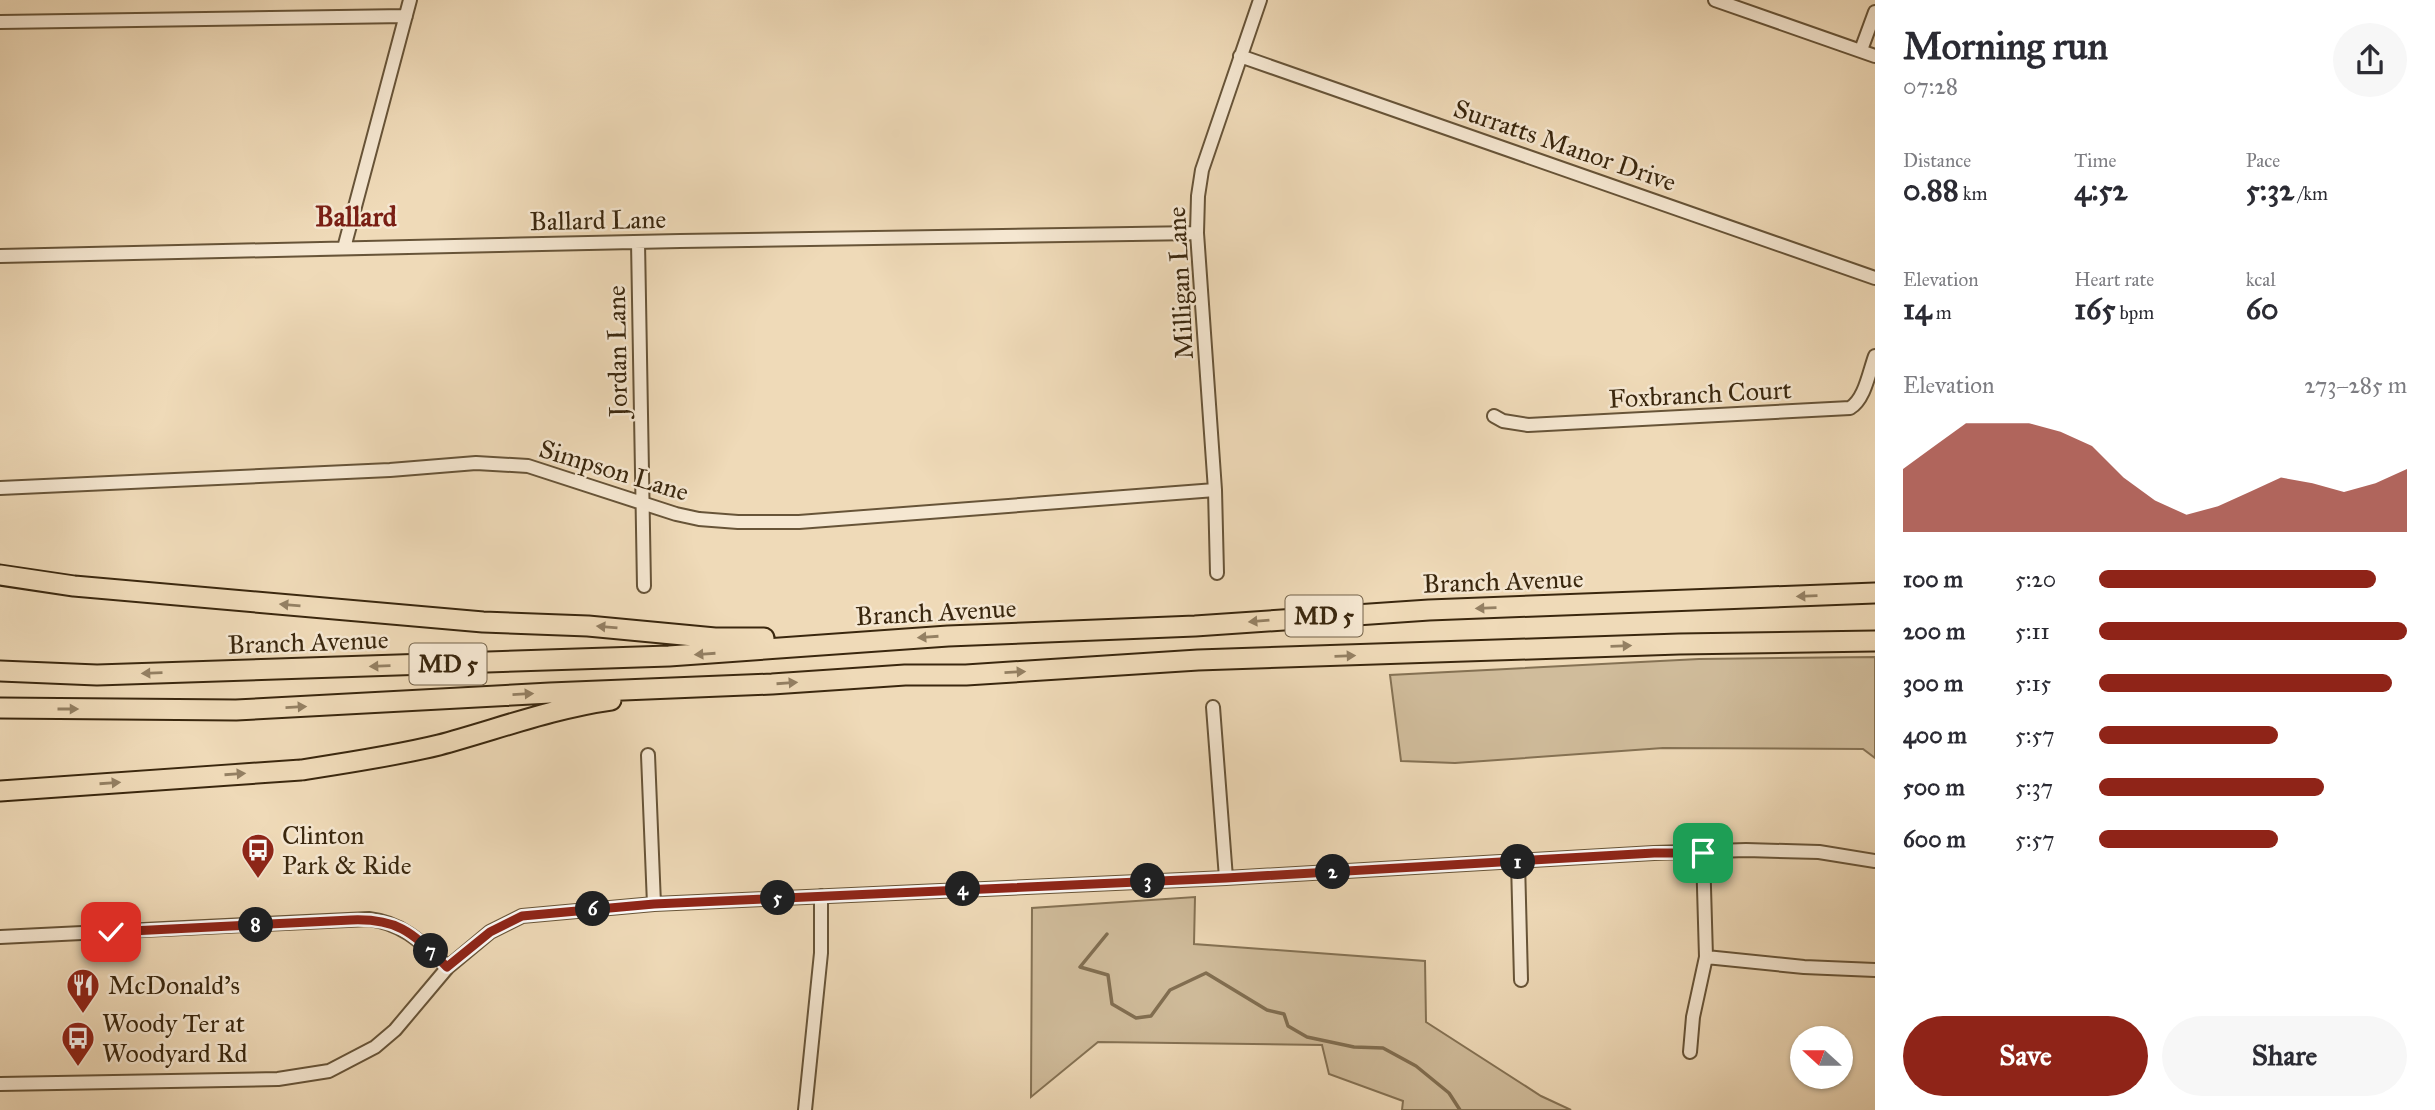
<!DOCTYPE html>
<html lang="en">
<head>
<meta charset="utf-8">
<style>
  body { margin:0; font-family:"IM FELL Great Primer",serif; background:#f7f7f7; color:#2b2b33; height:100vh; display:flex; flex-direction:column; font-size:26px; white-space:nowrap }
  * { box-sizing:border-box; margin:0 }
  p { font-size:23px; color:#7c7c81 }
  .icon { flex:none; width:38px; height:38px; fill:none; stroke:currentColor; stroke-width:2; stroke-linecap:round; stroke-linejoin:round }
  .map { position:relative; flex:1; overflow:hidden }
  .panel { display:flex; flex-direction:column; background:#fff; width:560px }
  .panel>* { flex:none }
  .needle { width:46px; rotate:291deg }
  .tools { position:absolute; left:1790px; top:1026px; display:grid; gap:14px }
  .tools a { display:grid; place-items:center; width:63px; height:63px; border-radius:50%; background:#fff; box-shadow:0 2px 5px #0004; font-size:35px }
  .pin { position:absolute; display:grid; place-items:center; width:60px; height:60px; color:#fff; margin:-30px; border-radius:14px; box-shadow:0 4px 10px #0006 }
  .km { position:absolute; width:35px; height:35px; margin:-18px; border-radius:50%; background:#222; color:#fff; font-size:19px; line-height:35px; text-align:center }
  .round { display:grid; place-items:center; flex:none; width:74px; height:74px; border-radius:37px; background:#f7f7f7 }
  .summary { display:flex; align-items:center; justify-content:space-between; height:119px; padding:0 28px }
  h1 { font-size:38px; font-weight:800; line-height:52px }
  .metrics { display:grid; grid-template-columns:repeat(3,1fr); gap:10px; height:119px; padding:7px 28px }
  .metrics div { display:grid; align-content:center }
  .metrics b { font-size:30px; font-weight:800 }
  .metrics small { font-size:19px; font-weight:400 }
  .metrics p { font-size:19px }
  .chart { height:196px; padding:14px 28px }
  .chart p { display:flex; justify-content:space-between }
  .chart svg { width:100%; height:126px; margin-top:7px; fill:#8f2418; opacity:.7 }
  .primary-button { display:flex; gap:14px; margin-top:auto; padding:14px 28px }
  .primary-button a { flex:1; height:80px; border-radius:42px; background:#8f2418; color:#fff; font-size:28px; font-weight:800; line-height:80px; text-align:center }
  .primary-button a+a { background:#f7f7f7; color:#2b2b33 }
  ul { padding:0 28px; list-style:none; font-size:23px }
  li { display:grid; grid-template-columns:112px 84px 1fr; align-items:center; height:52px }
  li i { height:18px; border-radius:9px; background:#8f2418 }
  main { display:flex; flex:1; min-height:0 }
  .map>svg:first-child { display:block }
  .green { fill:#d0bc9b; stroke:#857254; stroke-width:2 }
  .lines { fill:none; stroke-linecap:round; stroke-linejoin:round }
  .stream { stroke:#816e51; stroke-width:3.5 }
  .minor-casing { stroke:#675438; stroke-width:16 }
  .highway-casing { stroke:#3a270e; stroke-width:23 }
  .minor { stroke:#f5e7d1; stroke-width:12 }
  .highway { stroke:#efdab8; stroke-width:19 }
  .oneway { fill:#948063 }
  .route-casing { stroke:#fff; stroke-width:14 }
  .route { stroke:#8f2418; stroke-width:9 }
  .labels { text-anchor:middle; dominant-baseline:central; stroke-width:5; stroke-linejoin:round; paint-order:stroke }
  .shield { fill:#f5e7d1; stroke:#726148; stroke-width:2 }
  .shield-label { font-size:24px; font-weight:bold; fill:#3a270e }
  .street-label { font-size:26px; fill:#3a270e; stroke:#f5e7d1 }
  .poi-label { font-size:26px; fill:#3a270e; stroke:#f5e7d1; text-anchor:start }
  .neighbourhood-label { font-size:28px; font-weight:bold; fill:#7a1f14; stroke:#f5e7d1 }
</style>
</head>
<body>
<main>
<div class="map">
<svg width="1875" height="1110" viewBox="0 0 1875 1110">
  <rect width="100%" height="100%" fill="#efdab8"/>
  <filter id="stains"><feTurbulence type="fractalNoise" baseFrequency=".00286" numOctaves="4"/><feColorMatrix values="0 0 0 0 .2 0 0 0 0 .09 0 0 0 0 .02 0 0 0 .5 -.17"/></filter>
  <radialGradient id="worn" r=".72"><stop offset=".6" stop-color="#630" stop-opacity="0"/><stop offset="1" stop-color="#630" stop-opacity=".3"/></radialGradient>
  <path class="green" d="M1875 657V758L1863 749 1663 748 1455 763 1401 761 1390 675 1699 659Z
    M1195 897 1194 944 1425 961 1426 1022 1541 1096 1571 1110H1402L1403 1101 1329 1074 1322 1045 1098 1042 1031 1097 1032 908Z"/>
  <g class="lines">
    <path class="stream" d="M1107 934 1080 967 1108 975 1112 1004 1136 1018 1151 1016 1170 990 1206 973 1267 1010 1284 1014 1288 1026 1307 1037 1354 1047 1383 1048 1416 1066 1449 1093 1460 1110"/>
    <defs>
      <path id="minor" d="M1715 0 1875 56
        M0 22 406 16
        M1861 50 1875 12
        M1240 56 1875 278
        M638 242 644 586
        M344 248 410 0
        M0 256 680 241 1197 233
        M1494 416 1503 421 1528 425 1850 408C1865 399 1869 372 1875 356
        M0 488 390 470 476 463 528 466 676 514 699 519 738 522H799L1215 490
        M1217 573 1215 490 1197 233 1198 196 1202 170 1260 0
        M1213 707 1226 878
        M648 755 654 904
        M1518 862 1521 980
        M0 937 369 919C404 923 424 945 448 967
        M1706 957 1804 967 1875 970
        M1690 1052 1693 1017 1706 957 1703 853
        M0 1084 278 1079 329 1071 375 1047 395 1030 448 967 490 932 522 916 654 904 1226 878 1654 853 1746 850 1819 852 1875 861
        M805 1110 821 953V896"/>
      <path id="highway" d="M0 575 74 586 483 622 588 626 715 638H764
        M0 671 97 675 669 656 948 636 1195 626 1429 610 1875 593
        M0 708 236 710 550 693 772 684 905 675H966L1198 660 1679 644 1875 641
        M0 791 301 770C347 763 394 756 439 745 495 730 553 708 611 700"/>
    </defs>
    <use href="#minor" class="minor-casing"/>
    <use href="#highway" class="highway-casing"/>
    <use href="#minor" class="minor"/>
    <use href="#highway" class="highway"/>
  </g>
  <defs><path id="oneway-solid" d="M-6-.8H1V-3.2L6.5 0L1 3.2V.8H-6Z" transform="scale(1.75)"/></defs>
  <g class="oneway">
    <use href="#oneway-solid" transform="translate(1807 596) rotate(178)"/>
    <use href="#oneway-solid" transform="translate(290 605) rotate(-175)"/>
    <use href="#oneway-solid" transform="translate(1486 608) rotate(178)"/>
    <use href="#oneway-solid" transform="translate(1259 621) rotate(175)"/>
    <use href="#oneway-solid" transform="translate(607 627) rotate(-175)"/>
    <use href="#oneway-solid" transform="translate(928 637) rotate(176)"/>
    <use href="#oneway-solid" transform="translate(1621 646) rotate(-2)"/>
    <use href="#oneway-solid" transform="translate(705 654) rotate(176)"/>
    <use href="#oneway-solid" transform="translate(1345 656) rotate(-2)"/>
    <use href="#oneway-solid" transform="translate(380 666) rotate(178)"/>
    <use href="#oneway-solid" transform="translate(1015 672) rotate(-3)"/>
    <use href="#oneway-solid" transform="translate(152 673) rotate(178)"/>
    <use href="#oneway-solid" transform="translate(787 683) rotate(-4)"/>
    <use href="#oneway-solid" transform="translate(523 694) rotate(-3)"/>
    <use href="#oneway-solid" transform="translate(296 707) rotate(-3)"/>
    <use href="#oneway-solid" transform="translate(68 709)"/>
    <use href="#oneway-solid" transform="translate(235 774) rotate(-4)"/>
    <use href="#oneway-solid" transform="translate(110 783) rotate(-4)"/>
  </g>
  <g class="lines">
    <defs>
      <path id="route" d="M111 932 351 920C401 918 414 935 447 967L490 932 522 916 654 904 1226 878 1654 853H1703"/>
    </defs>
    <use href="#route" class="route-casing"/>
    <use href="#route" class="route"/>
  </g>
  <defs>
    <symbol id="bus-pin" viewBox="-11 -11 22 30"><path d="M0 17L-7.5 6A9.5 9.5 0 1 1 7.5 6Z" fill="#8f2418" stroke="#f5e7d1"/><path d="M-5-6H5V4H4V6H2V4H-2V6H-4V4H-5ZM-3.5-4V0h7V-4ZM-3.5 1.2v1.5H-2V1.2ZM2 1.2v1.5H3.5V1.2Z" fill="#fff"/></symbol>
    <symbol id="restaurant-pin" viewBox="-11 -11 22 30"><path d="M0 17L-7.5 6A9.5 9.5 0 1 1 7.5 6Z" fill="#8f2418" stroke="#f5e7d1"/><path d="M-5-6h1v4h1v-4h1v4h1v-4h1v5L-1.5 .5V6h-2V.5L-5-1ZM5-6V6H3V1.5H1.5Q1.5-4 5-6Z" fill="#fff"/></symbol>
  </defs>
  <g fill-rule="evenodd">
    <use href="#bus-pin" x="239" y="831" width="38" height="52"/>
    <use href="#restaurant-pin" x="64" y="966" width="38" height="52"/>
    <use href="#bus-pin" x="59" y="1019" width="38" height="52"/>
  </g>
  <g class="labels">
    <g class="shield">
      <rect x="1285.5" y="595.5" width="77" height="41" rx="5"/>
      <rect x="409.5" y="643.5" width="77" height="41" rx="5"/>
    </g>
    <g class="shield-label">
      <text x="1324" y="616">MD 5</text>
      <text x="448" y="664">MD 5</text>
    </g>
    <g class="street-label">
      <text transform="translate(1565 145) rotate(19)">Surratts Manor Drive</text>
      <text transform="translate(598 220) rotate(-1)">Ballard Lane</text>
      <text transform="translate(1180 283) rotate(-93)">Milligan Lane</text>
      <text transform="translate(617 351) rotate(-91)">Jordan Lane</text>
      <text transform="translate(1700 394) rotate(-3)">Foxbranch Court</text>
      <text transform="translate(614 470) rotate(17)">Simpson Lane</text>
      <text transform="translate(1503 581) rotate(-2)">Branch Avenue</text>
      <text transform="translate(936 612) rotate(-3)">Branch Avenue</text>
      <text transform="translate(308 642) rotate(-2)">Branch Avenue</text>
    </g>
    <g class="poi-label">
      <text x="282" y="835">Clinton<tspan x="282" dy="30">Park &amp; Ride</tspan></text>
      <text x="108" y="985">McDonald's</text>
      <text x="102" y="1023">Woody Ter at<tspan x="102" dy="30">Woodyard Rd</tspan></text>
    </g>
    <g class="neighbourhood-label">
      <text x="356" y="216">Ballard</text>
    </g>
  </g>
  <rect width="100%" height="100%" filter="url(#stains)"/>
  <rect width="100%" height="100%" fill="url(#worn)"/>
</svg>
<div class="tools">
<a><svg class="needle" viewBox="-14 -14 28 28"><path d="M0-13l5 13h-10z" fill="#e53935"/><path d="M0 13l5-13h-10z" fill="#7c7c81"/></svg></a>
</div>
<div class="pin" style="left:1703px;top:853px;background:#1e9e55"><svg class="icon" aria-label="arrive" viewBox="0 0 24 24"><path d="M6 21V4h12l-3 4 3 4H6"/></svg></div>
<div class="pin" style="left:111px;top:932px;background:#d93025"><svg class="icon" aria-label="check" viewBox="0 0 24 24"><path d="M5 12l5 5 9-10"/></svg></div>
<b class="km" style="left:1518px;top:862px">1</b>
<b class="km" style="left:1333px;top:872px">2</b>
<b class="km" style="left:1148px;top:881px">3</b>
<b class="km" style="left:963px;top:889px">4</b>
<b class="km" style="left:778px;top:898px">5</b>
<b class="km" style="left:593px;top:909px">6</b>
<b class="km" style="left:431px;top:951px">7</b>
<b class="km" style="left:256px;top:925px">8</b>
</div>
<section class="panel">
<div class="summary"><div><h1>Morning run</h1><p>07:28</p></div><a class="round"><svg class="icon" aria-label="share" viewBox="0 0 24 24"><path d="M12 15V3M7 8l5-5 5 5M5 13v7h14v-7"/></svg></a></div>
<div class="metrics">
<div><p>Distance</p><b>0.88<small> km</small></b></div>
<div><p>Time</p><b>4:52</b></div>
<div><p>Pace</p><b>5:32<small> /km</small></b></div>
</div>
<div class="metrics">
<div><p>Elevation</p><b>14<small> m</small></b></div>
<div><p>Heart rate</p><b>165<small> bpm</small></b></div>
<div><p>kcal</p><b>60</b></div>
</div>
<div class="chart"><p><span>Elevation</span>273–285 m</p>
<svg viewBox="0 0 160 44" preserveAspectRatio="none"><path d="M0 44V22L10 14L20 6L30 6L40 6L50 9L60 14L70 25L80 33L90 38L100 35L110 30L120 25L130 27L140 30L150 27L160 22V44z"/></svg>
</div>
<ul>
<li><b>100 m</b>5:20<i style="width:90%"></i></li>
<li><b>200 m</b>5:11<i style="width:100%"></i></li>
<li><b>300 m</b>5:15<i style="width:95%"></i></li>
<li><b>400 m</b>5:57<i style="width:58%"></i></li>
<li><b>500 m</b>5:37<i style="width:73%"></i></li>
<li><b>600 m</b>5:57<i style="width:58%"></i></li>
</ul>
<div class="primary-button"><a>Save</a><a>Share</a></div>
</section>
</main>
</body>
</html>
